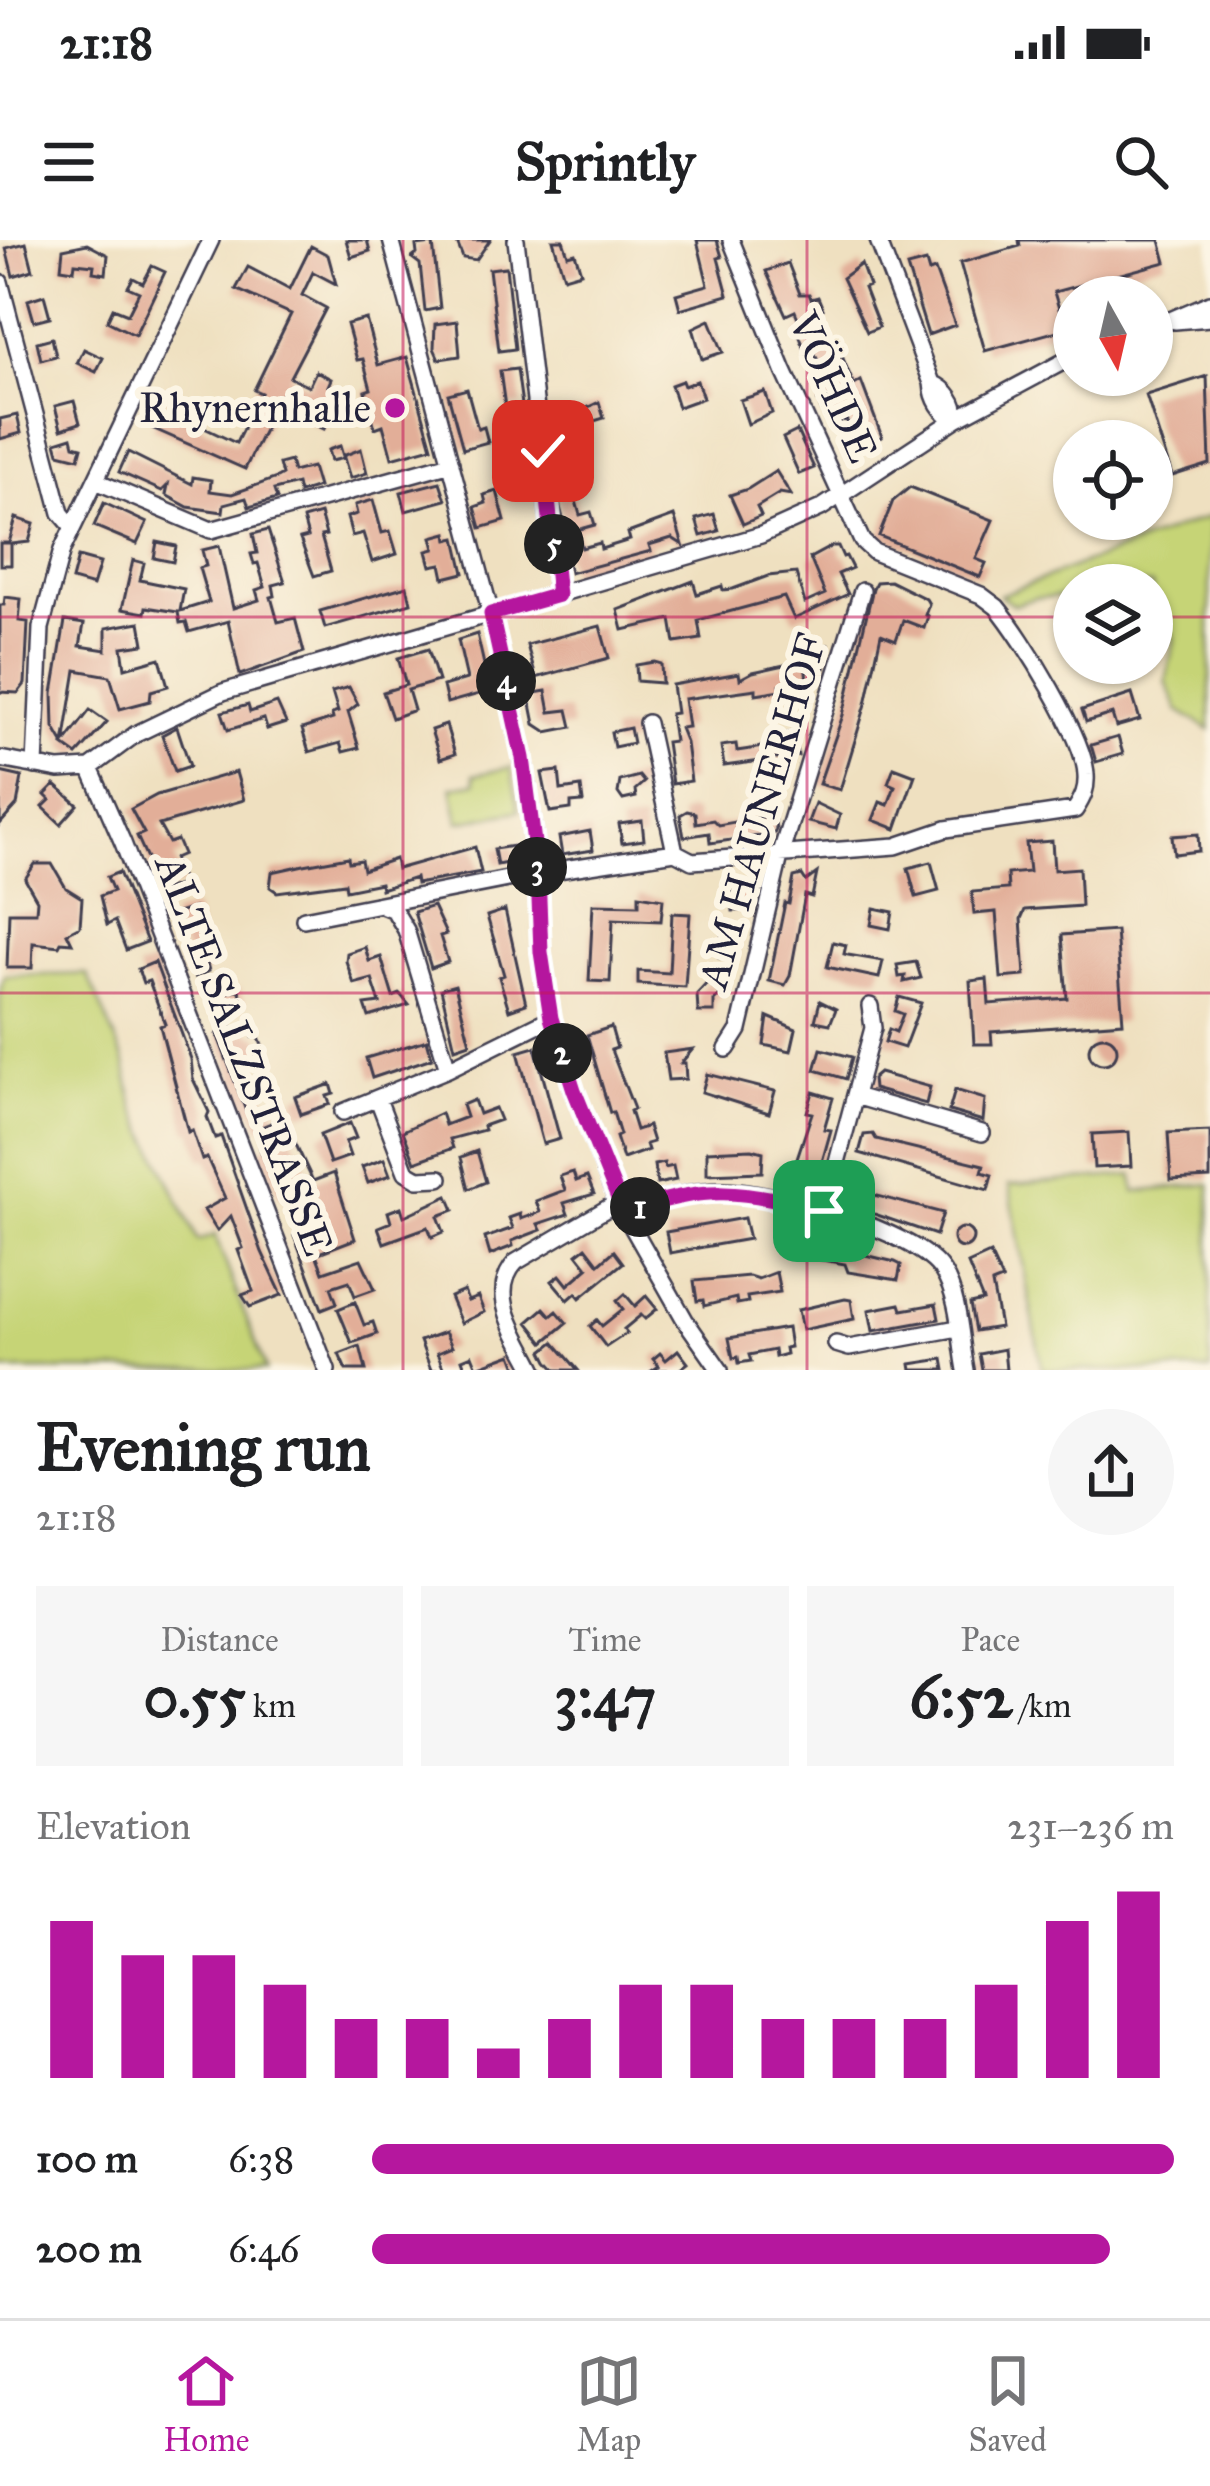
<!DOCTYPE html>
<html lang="en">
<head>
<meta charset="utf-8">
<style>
  body { margin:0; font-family:"IM FELL Great Primer",serif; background:#f6f6f6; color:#202124; height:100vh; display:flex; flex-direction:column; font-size:45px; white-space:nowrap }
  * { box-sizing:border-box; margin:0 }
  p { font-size:39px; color:#757577 }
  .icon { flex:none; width:66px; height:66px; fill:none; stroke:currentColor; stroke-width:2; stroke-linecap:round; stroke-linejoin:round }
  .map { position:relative; height:1130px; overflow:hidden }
  .sheet { display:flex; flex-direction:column; background:#fff; flex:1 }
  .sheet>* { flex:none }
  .needle { width:78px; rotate:172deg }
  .fabs { position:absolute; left:1053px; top:36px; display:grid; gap:24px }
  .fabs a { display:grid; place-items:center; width:120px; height:120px; border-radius:50%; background:#fff; box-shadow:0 3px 9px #0004; font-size:60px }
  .pin { position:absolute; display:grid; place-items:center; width:102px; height:102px; color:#fff; margin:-51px; border-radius:24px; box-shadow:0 6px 18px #0006 }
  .km { position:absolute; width:60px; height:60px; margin:-30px; border-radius:50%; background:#222; color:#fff; font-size:33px; line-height:60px; text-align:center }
  .round { display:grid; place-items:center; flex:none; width:126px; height:126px; border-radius:63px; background:#f6f6f6 }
  .overview { display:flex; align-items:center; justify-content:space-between; height:204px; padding:0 36px }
  h1 { font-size:66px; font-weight:800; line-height:90px }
  .stats { display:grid; grid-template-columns:repeat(3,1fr); gap:18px; height:204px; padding:12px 36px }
  .stats div { display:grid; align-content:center; border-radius:0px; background:#f6f6f6; text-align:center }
  .stats b { font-size:60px; font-weight:800 }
  .stats small { font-size:33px; font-weight:400 }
  .stats p { font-size:33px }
  .chart { height:336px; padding:24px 36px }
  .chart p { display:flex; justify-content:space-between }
  .chart svg { width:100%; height:216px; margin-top:12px; stroke:#b5179e; stroke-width:6 }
  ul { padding:0 36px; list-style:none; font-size:39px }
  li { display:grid; grid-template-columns:192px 144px 1fr; align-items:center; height:90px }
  li i { height:30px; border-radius:15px; background:#b5179e }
  .status { display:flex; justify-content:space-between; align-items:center; height:84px; padding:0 60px; background:#fff; direction:ltr }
  .status svg { height:33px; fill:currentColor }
  header { display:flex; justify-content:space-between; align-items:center; height:156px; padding:0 36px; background:#fff; font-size:54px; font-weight:800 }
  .tab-bar { display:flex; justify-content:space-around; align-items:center; height:168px; border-top:3px solid #e0e0e0; background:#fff; font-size:33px; color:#757577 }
  .tab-bar a { display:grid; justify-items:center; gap:6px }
  .tab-bar .selected { color:#b5179e }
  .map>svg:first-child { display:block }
  .green { fill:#c6d476; stroke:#747b58; stroke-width:3 }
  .building { fill:#e2ae98 }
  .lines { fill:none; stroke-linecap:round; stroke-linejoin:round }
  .minor-casing { stroke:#413e4f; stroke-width:20 }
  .minor { stroke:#fff; stroke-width:15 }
  .route-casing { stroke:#fff; stroke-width:24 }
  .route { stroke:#b5179e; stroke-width:15 }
  .grid { fill:none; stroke:#c2185b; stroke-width:3; stroke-opacity:0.55 }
  .poi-dot { fill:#b5179e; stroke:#fcf5e5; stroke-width:4.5 }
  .labels { text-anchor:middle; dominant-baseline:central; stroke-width:12; stroke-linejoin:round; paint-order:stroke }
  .street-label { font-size:42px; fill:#22223b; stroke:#fcf5e5 }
  .poi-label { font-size:42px; fill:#22223b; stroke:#fcf5e5; text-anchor:end }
</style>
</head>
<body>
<div class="status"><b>21:18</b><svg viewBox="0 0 49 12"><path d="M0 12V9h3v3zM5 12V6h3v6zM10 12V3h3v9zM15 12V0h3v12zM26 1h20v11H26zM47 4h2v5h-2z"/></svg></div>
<header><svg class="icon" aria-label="menu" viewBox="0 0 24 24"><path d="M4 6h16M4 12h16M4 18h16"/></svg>Sprintly<svg class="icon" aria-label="search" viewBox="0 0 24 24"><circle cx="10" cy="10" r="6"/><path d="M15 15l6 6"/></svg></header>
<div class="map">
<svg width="1210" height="1130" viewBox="0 0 1210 1130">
  <rect width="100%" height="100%" fill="#fcf5e5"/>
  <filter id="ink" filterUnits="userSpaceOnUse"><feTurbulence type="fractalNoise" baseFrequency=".00833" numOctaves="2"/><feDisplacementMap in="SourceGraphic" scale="24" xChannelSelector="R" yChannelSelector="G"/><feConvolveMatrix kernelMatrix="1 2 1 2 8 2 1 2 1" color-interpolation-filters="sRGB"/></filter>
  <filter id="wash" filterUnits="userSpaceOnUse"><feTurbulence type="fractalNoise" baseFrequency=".004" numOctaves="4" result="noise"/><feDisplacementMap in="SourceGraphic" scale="48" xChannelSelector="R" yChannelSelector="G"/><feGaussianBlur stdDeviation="2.7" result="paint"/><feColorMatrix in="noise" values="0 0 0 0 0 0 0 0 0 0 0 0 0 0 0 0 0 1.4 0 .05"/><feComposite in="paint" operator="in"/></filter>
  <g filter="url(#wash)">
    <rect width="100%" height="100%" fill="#efe0c0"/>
    <path class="green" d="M1210 276V490L1178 470 1166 441 1174 400 1164 368 1152 365V345H1074V356L1035 358 1014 365 1000 355Z
      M511 527 519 571 459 582 452 547 475 543 474 535Z
      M87 734 124 819 134 867 198 1001 215 995 266 1130H0V751L4 736Z
      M1133 935 1135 952 1210 944V1130H1042L1009 945Z"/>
    <g id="blocks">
      <path class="building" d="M346 0H367L370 11 351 17Z
        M456 0H490L476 20 463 18Z
        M553 0H563L568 15 575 13 581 32 564 37Z
        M697 0H717L722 17 718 18 728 55 680 69 676 54 708 45Z
        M1019 0H1160L1166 22 1054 52 1065 89 985 111 960 23 1020 6Z
        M26 3 33 30 13 36 6 8Z
        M87 4 108 15 106 34 93 32 94 25 75 23 74 30 61 28 63 9Z
        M433 4 440 68 425 71 420 24 412 18 417 14 416 6Z
        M311 6 328 15 336 44 313 32 302 55 326 68 290 137 309 146 316 131 331 139 328 146 356 160 349 175 334 168 324 189 309 182 317 166 284 149 245 229 152 188 164 162 196 177 194 183 236 203 261 153 254 150 291 74 236 49 248 27 290 49Z
        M926 22 929 32 935 30 955 85 928 95 907 27Z
        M788 23 800 54H809L811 59 818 57 823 69 813 73 823 96 835 119 842 116 854 145 861 141 882 197 859 207 846 179 829 186 818 162 833 155 814 112 807 115 798 92 803 90 795 71 786 75 766 31Z
        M861 24 869 46 864 48 879 87 867 92 842 38Z
        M152 26 165 32 135 95 107 81 113 68 128 74 139 52 128 47 133 38 143 43Z
        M506 27 515 109 499 111 489 29Z
        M44 55 50 77 34 81 28 60Z
        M366 79 378 125 407 117 432 207 392 218 383 185 375 188 365 151 371 149 363 119 357 120 347 84Z
        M710 80 723 112 702 119 693 88Z
        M457 81 460 116 439 119 434 108 435 84Z
        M52 98 56 116 41 120 37 102Z
        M84 109 103 118 96 132 77 123Z
        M517 129 522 165 505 167 500 131Z
        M1207 136 1210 224 1172 236 1146 155Z
        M682 141 684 146 697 141 703 158 678 167 671 145Z
        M467 149 478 189 484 187 488 202 463 209 448 154Z
        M765 152 772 173 748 184 740 160Z
        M74 161 80 183 61 189 55 166Z
        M599 162 604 178 558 192 552 200 549 175 580 171Z
        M17 175 21 193 0 199V179Z
        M797 191 814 228 799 234 783 198Z
        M72 197 74 205 82 207 79 218 59 213 56 202Z
        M527 203 530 227 512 229 508 208Z
        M340 206 343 216 361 209 367 233 350 238 344 218 331 221 328 210Z
        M128 212 192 244 193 237 211 240 210 251 232 254 277 238 282 235 279 224 290 221 293 232 312 227 318 247 299 253 297 244 274 250 277 259 249 267 246 258 224 264 223 272 188 267 166 255 168 245 162 251 119 232Z
        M570 224 574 235 569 237 580 275 591 272 595 285 577 290 582 308 600 303 601 309 630 300 628 293 674 276 683 305 672 298 649 305 651 311 570 333 565 312 571 309 560 267 555 228Z
        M776 231 791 255 780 253 757 267 761 276 743 284 730 255 748 249Z
        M440 242 446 260 406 271 401 252Z
        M910 247 993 280 976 319 986 323 980 337 879 296 893 261Z
        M497 251 505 281 481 288 475 267 486 263 484 255Z
        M373 260 382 293 390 291 397 314 372 322 363 293 352 296 347 277 357 274 355 265Z
        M104 263 147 283 137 304 94 286Z
        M320 274 326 295 321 296 331 331 314 336 300 299 308 297 303 279Z
        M714 274 719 291 701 296 696 279Z
        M16 278 34 284 29 302 11 304V325H0V303H9Z
        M268 290 285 342 273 345 275 356 271 357 278 382 295 378 304 412 240 435 228 381 189 392 186 382 180 383 178 372 146 367 145 373 122 369 133 320 144 323 140 340 184 349 180 371 209 362 199 328 206 326 202 310 219 306 233 368 259 360 256 350 265 347 258 323 254 324 251 314 257 313 253 294Z
        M447 293 448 300 456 298 464 333 444 338 441 324 431 326 427 311 435 309 432 297Z
        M157 302 176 306 173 322 154 318Z
        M832 306H838L843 317 846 316 852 328 838 334 848 354 794 379 784 357 698 380 701 399 675 403 671 379 623 390 618 370 693 341 697 354 722 346 723 350 733 349 768 336 796 333 805 363 825 354 810 318Z
        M78 317 100 323 93 346 72 340Z
        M890 341 926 359 929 364 925 375 928 376 924 388 903 380 896 400 881 394 866 464 840 550 819 544 843 475 873 348 876 342Z
        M407 346 411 363 325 388 320 371Z
        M5 357 21 359 19 381 28 382 25 444 18 453 0 452V365H4Z
        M65 381 84 384 80 406 106 410V388L140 382 144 404 122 407 125 428 160 418 168 446 151 451 150 461 120 469 110 436 76 430 64 504 54 487 53 453Z
        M600 386 609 418 536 438 527 405Z
        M477 394 490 451 447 463 443 446 467 439 458 400Z
        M828 405 825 428 806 431 807 441 780 445 781 450 756 454V449L684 459 688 487 680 488 686 503 691 541 672 544 666 502 674 501 670 474 676 473 672 445 739 433 740 439 753 432 816 418 814 407Z
        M428 409 438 441 408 450 414 470 392 478 383 452 406 445 398 418Z
        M654 422 661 424 662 443 637 441 636 425Z
        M349 447 358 464 348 472 359 508 343 512 340 503 309 512 302 489 333 479 332 474 338 472 332 452Z
        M546 451 550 472 568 470 572 487 547 492 535 484 529 454Z
        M1132 454 1140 480 1116 487 1112 474 1086 482 1082 470Z
        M277 463 286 483 267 489 264 479 228 490 222 472 248 465 250 472Z
        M90 470 107 482 77 515 63 505Z
        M446 485 455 514 440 519 431 490Z
        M177 487 190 526 175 531 162 495Z
        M630 488 633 503 614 507 611 492Z
        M796 492 798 516 724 526 721 506 736 504 737 511 757 508 779 502 778 495Z
        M1118 497 1123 514 1096 522 1091 505Z
        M894 527 915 535 896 589 873 580 880 562 888 565 895 546 888 543Z
        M559 531 561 550 581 547 583 562 571 563V569L550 572 542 533Z
        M0 532 22 537 17 565 0 584Z
        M236 532 244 560 159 585 169 603 177 600 183 614 174 618 184 643 162 651 137 596 144 593 131 569 157 555Z
        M639 536 644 542 635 550 636 557 623 560 618 553 620 541Z
        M55 545 78 565 61 584 43 567 50 560 45 555Z
        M815 563 840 575 836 589 808 582Z
        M687 571 695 573 696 583 713 580 718 585 774 575 776 589 774 594 710 603 709 593 684 597 680 575Z
        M642 581 644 600 622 603 619 584Z
        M590 591 593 610 562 615 559 597Z
        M1198 594 1199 611 1174 614 1172 596Z
        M1052 601 1054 630 1079 628 1081 666 1025 670 1021 679 1025 736 1001 738 996 672 974 674 972 652 1008 649 1007 634 1029 632 1026 603Z
        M514 606 517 621 497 625 494 609Z
        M475 607 481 632 416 644 415 638 381 649 380 643 346 650 345 643 277 652 270 647 272 632 304 625 348 617 349 622 361 620 363 630 395 619 397 629Z
        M931 622 939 651 916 657 908 628Z
        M35 624H52L66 648 82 658 80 686 67 693 72 703 61 702 59 706 33 703 32 728H7L9 672H36L37 660 25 639Z
        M119 632 147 702 126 710 115 681 107 685 100 656 113 651 107 637Z
        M817 633 812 657 805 655 790 736 785 745 769 741 785 663 789 664 794 637 802 635 806 641Z
        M731 647 752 649 753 670 733 671Z
        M639 655 663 659 661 681 613 679 610 742 589 741 593 664 639 665Z
        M433 666 446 694 440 696 448 722 431 728 414 672Z
        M194 668 209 731 195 737 171 675Z
        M874 668 893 672 890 689 871 685Z
        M505 670 526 764 509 770 499 737 504 735 487 676Z
        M672 673 690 674 685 747 638 744V731L669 733Z
        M1116 691 1123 782 991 792 992 804H974L970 741 987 739 989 764 1067 758 1062 695Z
        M736 693 737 717 719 718 715 705 722 700V694Z
        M833 702 846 705 844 714 848 715 883 721 879 738 827 727Z
        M365 707 369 721 381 717 393 757 400 754 409 765 369 777 365 765 380 763 372 739 354 744 346 721 347 713Z
        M155 722 191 819 193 839 209 872 207 877 215 898 221 896 262 1012 282 1055 250 1067 242 1055 253 1051 238 1010 243 1008 231 976 217 991 204 970 225 958 207 918 202 920 192 890 188 892 160 786 165 784 149 741 143 743 138 729Z
        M916 722 921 738 904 742 905 736 899 737 897 725Z
        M708 742 721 754 714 761V772H698L697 754Z
        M455 745 470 803 455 808 441 749Z
        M239 749 244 763 242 769 224 775 217 755Z
        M899 757 921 763 904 808 885 802 889 789 896 792 903 774 895 771Z
        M820 761 836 769 830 784 815 781Z
        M768 777 796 789 791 811 764 805Z
        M611 787 617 808 611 810 634 869 630 871 636 890 648 886 653 902 646 904 648 910 623 919 616 897 620 895 613 872 610 873 587 795Z
        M232 788 235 795 251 792 253 797 258 795 264 811 253 815 270 870 275 869 279 880 259 888 252 869 246 871 217 794Z
        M1089 810a14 14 0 1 1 28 0a14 14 0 1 1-28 0Z
        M427 800 432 818 372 838 366 818Z
        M535 807 560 899 543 904 518 812Z
        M693 809 681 823H685L686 839 668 840 664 813Z
        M821 809 852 817 846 839 815 830Z
        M879 833 930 847 926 864 873 849 872 839Z
        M707 834 775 851 769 873 702 852Z
        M331 844 334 854 327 856 330 864 301 874 295 857Z
        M955 850 985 859 983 881 949 871Z
        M813 852 833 858 824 889 831 890 820 929 810 926 803 952 787 948 812 873 807 872Z
        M474 860 479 874 495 868 500 880 483 886 484 890 450 899 453 908 415 922 403 891 441 873 445 885 466 877 462 865Z
        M350 883 356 898 345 902 350 916 330 923 320 895Z
        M1210 891V938L1171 940 1168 893Z
        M1129 892 1131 926 1094 928 1092 894Z
        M873 894 876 899 984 925 982 932 992 935 988 950 859 913 864 895Z
        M292 896 313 941 334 933 355 999 316 1014 323 1032 361 1019 375 1049 355 1056 349 1041 331 1047 337 1063 322 1069 294 995 307 990 309 996 328 989 313 944 279 957 260 908Z
        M752 909 763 912 762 932 707 934V911Z
        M477 911 486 942 469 949 461 917Z
        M384 919 390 935 368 943 362 927Z
        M664 923 665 928 673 926 676 940 657 944 654 925Z
        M573 932 576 941 587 937 594 954 564 963 568 974 538 984 541 990 512 1001 513 1006 490 1015 485 998 513 988 509 978 520 974 521 979 540 972 536 961 565 950 560 936Z
        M846 942 863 947 862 952 943 973 936 995 842 963Z
        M448 956 454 970 438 976 444 992 432 997 428 987 384 1003 378 987 391 982 388 972 401 967 404 976Z
        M744 978 749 999 670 1013 666 992Z
        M953 998a10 10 0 1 1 20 0a10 10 0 1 1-20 0Z
        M790 998 807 1001 806 1005 827 1006 895 1022 901 1025 898 1040 848 1032 845 1024 788 1014Z
        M586 1007 599 1024 614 1011 623 1023 580 1058 576 1053 568 1060 552 1041 560 1035 568 1045 588 1028 577 1014Z
        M990 1014 1002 1040 992 1044 1000 1087 975 1091 970 1064 983 1061 968 1024Z
        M776 1032 780 1052 747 1057 748 1062 737 1064 736 1058 704 1066 703 1060 697 1061 694 1041 749 1036 758 1039Z
        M464 1051 468 1061 478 1057 484 1072 461 1083 450 1057Z
        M625 1054 635 1066 646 1056 657 1069 645 1079 641 1075 624 1089 627 1093 606 1107 590 1086 597 1080 602 1086 623 1069 617 1061Z
        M845 1059 851 1060 854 1079 802 1090 798 1070Z
        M355 1062 364 1085 373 1082 377 1094 352 1103 338 1069Z
        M900 1064 902 1070 936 1064 939 1079 873 1091 869 1070Z
        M544 1068 551 1076 557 1071 567 1083 544 1102 528 1082Z
        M787 1088 790 1107 785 1108 786 1114 775 1117 774 1110 749 1115 751 1121 739 1123 738 1117 733 1118 729 1098Z
        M445 1092 452 1107 437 1113 444 1130H431L420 1101Z
        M554 1102 578 1130H556L548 1121 543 1111Z
        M360 1106 366 1130H346L339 1114Z
        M1004 1109 1006 1130H982L979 1114Z
        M678 1110 688 1123 679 1130H653L659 1126 653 1119 660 1113 666 1120Z
        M512 1114 518 1130H466L462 1119 472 1115 477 1127Z
        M943 1119 945 1130H912L911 1124Z"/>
    </g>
  </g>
  <g filter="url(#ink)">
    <use href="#blocks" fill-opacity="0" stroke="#413e4f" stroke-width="3"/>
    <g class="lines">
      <defs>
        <path id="minor" d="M391 0 491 374 523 518 538 633 541 713 551 778 574 850 618 962 685 1080 720 1130
          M516 0 558 355
          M878 0 932 143C933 158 941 174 956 179
          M0 42 61 273 72 286
          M1175 81 1210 78
          M1152 88 1210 63
          M932 143C947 149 957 163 956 179
          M96 241 211 290 451 223
          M647 483 675 612
          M0 519 59 530 90 528 136 494 223 452 761 295 821 268 956 179 1074 116
          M35 526 41 388 62 310 211 0
          M90 528 123 603 327 1130
          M384 666 394 670 406 690 448 829
          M304 679 538 633 675 612 692 621 896 606 946 589 1075 570C1083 558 1087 549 1086 535 1085 498 1022 397 997 367L981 355 874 312 862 301 784 131 731 0
          M727 809 739 790 780 616 862 351
          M855 856 982 893
          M378 859 406 932 418 939 440 938
          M343 872 448 829 551 778
          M824 971 873 788 870 766
          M624 973C655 962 689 950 722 950 771 950 917 990 943 1032 960 1059 960 1099 966 1130
          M836 1104 849 1108 958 1088
          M535 1130C519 1097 486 1054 516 1022L618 962"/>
      </defs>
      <use href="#minor" class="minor-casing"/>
      <use href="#minor" class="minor"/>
    </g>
  </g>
  <g class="lines" filter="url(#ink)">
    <defs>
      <path id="route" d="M543 211 558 355 491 374 523 518 538 633 541 712 551 778 574 850 624 973C707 943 741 950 824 971"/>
    </defs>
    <use href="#route" class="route-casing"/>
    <use href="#route" class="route"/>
  </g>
  <path class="grid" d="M403 0V1130M807 0V1130M0 377H1074M1152 377H1210M0 753H1210"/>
  <circle class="poi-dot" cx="395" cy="168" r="12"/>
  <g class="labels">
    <g class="street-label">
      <text transform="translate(833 147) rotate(66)">VÖHDE</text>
      <text transform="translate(762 571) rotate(-74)">AM HAUNERHOF</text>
      <text transform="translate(244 815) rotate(69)">ALTE SALZSTRASSE</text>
    </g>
    <g class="poi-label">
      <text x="371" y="168">Rhynernhalle</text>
    </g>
  </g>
</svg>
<div class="fabs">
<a><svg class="needle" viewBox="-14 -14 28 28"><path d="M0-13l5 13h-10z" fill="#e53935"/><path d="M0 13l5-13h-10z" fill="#757577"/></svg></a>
<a><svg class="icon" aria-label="locate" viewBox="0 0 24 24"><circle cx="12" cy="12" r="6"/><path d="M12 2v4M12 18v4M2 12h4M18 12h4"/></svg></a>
<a><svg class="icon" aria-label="layers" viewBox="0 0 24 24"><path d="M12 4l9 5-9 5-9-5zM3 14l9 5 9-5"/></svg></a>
</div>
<div class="pin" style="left:824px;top:971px;background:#1e9e55"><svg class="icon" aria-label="arrive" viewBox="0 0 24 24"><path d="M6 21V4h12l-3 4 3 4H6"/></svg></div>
<div class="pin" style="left:543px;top:211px;background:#d93025"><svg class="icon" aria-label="check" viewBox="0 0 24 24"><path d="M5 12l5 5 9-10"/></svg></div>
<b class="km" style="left:640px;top:967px">1</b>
<b class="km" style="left:562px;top:813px">2</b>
<b class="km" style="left:537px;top:627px">3</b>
<b class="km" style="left:506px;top:441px">4</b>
<b class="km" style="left:554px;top:304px">5</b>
</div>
<section class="sheet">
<div class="overview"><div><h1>Evening run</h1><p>21:18</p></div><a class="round"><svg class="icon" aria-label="share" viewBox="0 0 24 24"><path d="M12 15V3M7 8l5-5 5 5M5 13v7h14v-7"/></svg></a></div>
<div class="stats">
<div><p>Distance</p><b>0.55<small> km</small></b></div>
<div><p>Time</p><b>3:47</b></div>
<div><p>Pace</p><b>6:52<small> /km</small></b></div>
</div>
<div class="chart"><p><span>Elevation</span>231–236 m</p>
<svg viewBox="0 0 160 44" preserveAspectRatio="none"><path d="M5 44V12M15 44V19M25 44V19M35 44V25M45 44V32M55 44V32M65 44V38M75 44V32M85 44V25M95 44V25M105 44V32M115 44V32M125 44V32M135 44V25M145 44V12M155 44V6"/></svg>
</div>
<ul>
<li><b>100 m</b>6:38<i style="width:100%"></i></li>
<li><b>200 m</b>6:46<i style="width:92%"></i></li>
</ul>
</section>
<nav class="tab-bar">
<a class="selected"><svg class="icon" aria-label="home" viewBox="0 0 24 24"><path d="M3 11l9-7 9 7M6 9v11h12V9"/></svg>Home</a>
<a><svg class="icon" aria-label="map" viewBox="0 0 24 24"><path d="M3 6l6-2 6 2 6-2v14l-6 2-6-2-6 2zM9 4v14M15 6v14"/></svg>Map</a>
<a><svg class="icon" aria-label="saved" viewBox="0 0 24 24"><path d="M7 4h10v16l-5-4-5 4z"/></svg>Saved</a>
</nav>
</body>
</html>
